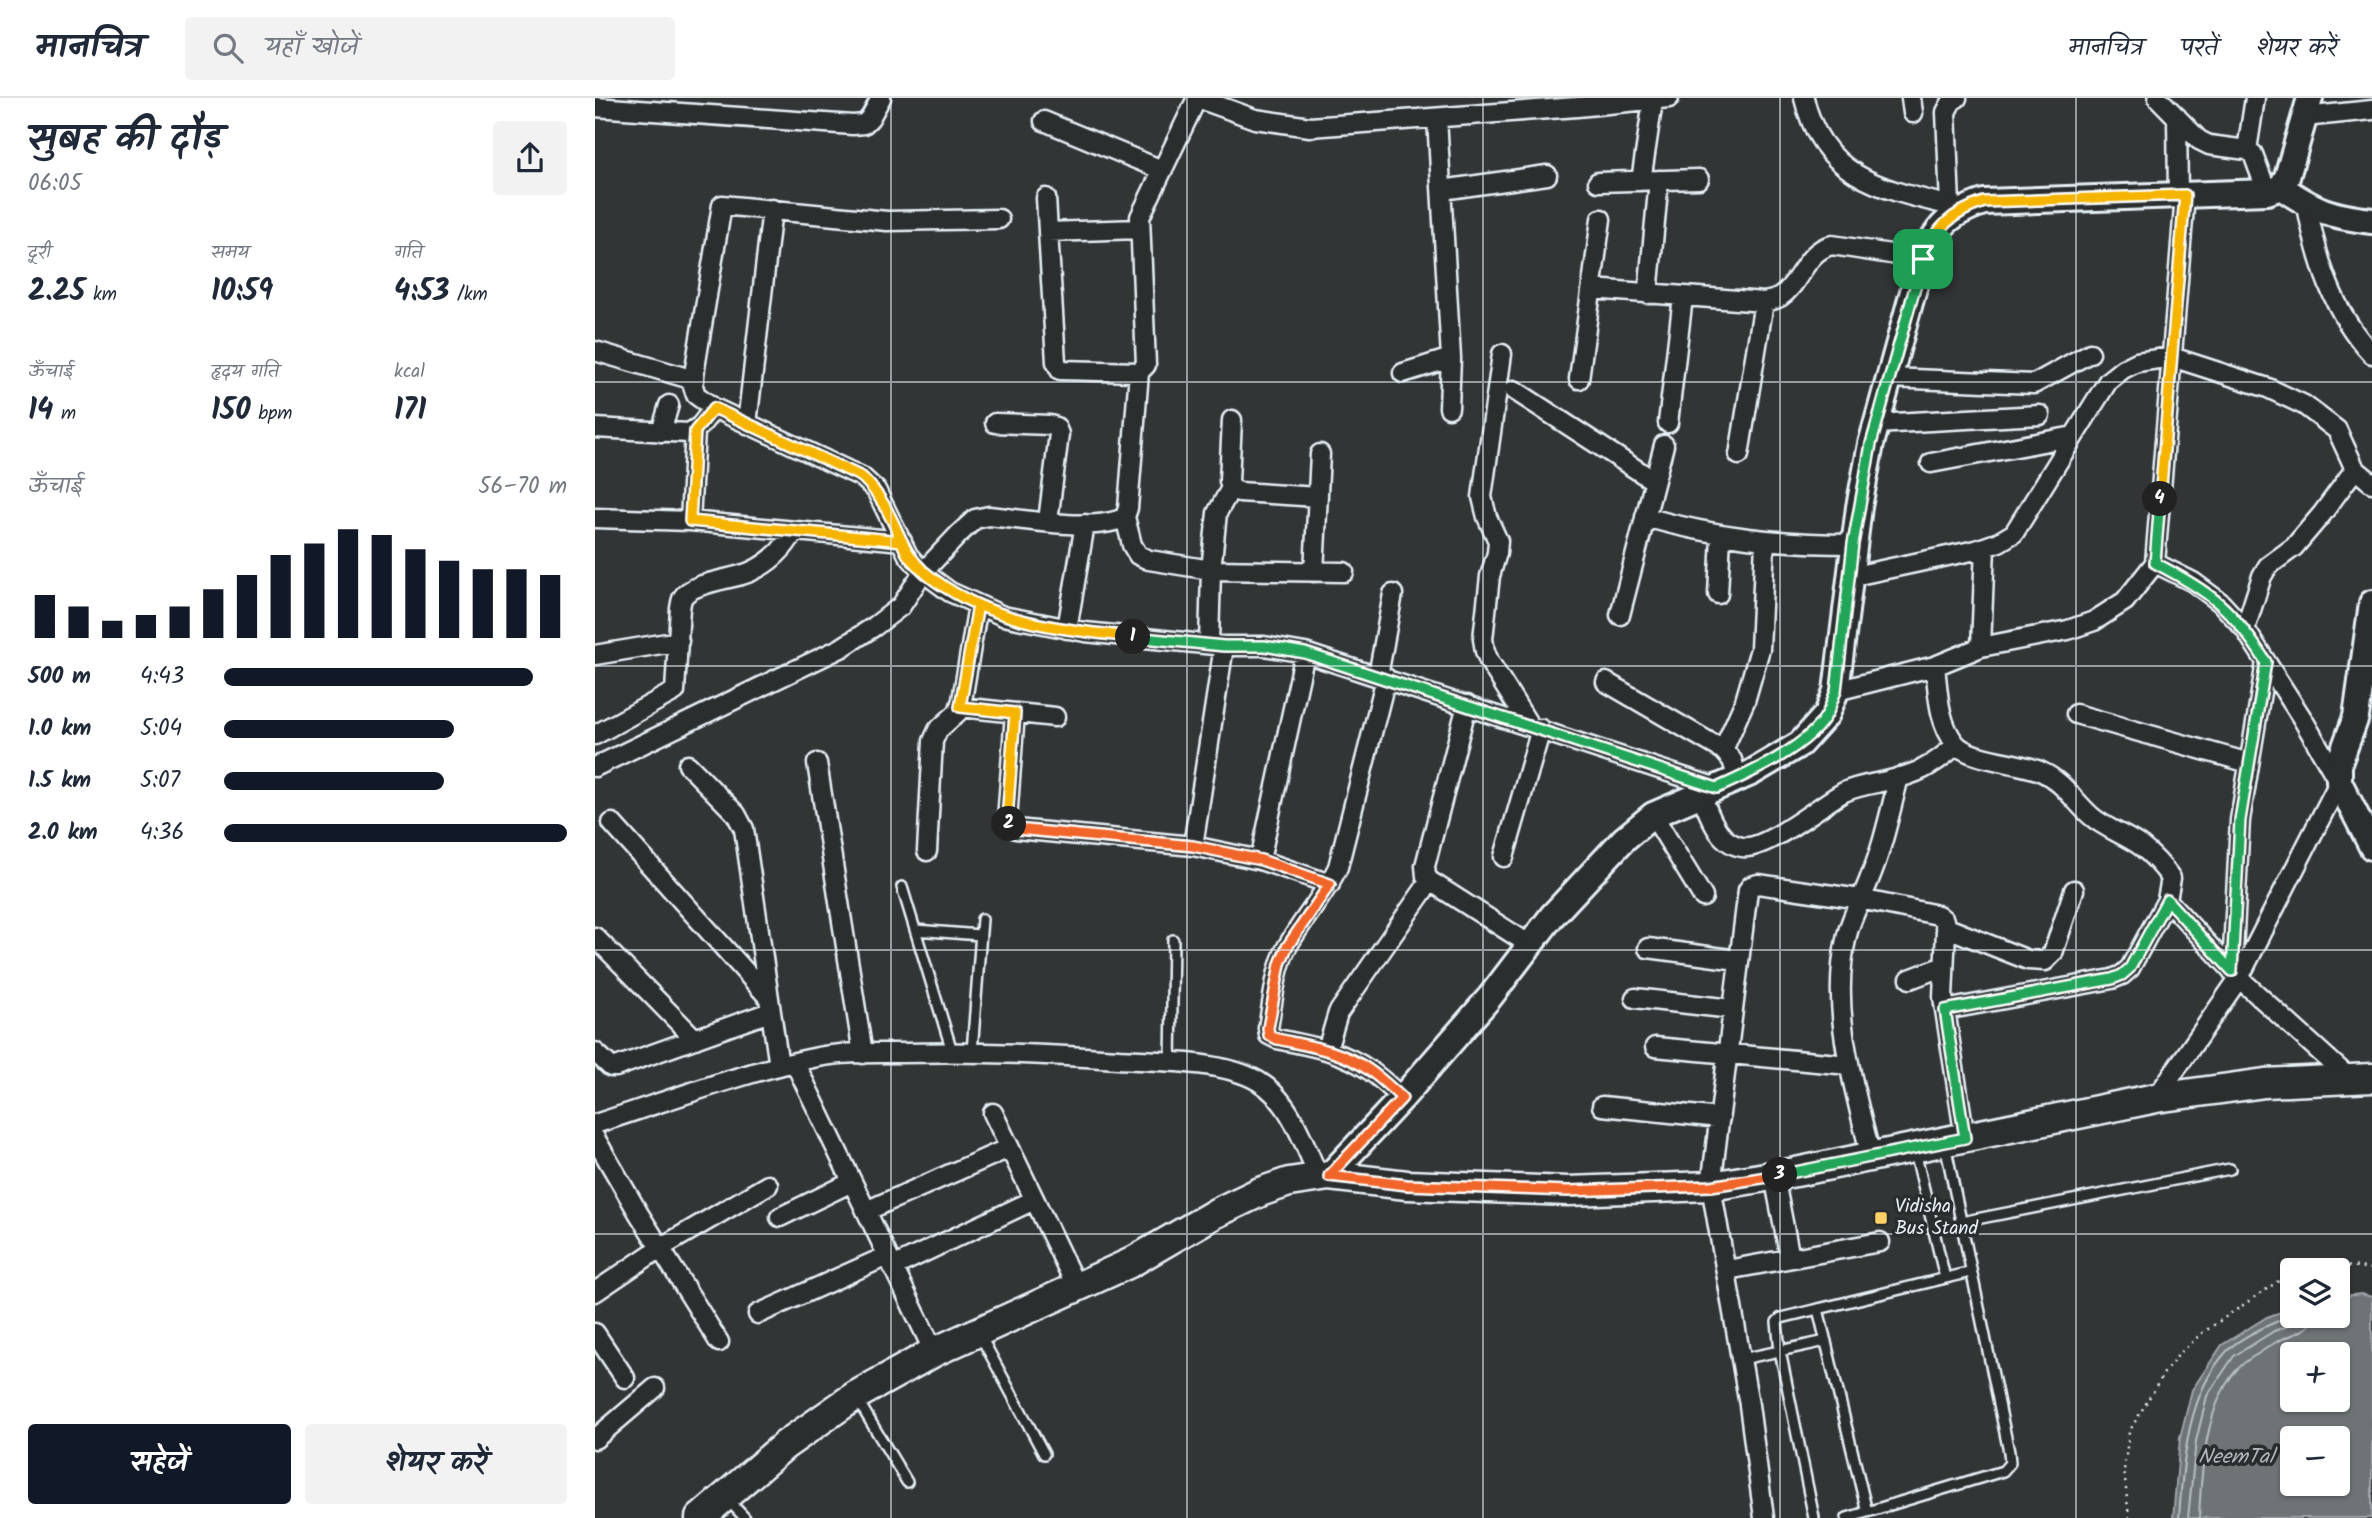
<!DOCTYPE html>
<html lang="hi">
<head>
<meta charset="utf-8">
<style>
  body { margin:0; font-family:Kalam,"Playpen Sans Deva",sans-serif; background:#f2f2f3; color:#1f2937; height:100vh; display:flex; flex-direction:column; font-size:26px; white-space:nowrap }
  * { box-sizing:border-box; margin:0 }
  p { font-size:23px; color:#747a83 }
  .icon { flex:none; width:38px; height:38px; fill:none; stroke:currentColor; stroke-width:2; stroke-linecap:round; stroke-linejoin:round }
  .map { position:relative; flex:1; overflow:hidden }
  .details { display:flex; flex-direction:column; background:#fff; width:595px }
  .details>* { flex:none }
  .controls { position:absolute; left:1685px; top:1160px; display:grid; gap:14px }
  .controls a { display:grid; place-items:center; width:70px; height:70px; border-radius:7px; background:#fff; box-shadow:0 2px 5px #0004; font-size:35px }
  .pin { position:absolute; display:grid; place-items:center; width:60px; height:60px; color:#fff; margin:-30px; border-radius:14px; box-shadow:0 4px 10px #0006 }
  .km { position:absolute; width:35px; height:35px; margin:-18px; border-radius:50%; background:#222; color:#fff; font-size:19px; line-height:35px; text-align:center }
  .round { display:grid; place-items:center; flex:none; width:74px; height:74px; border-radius:7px; background:#f2f2f3 }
  .headline { display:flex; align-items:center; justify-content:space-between; height:119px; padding:0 28px }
  h1 { font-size:38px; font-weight:600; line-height:52px }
  .figures { display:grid; grid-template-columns:repeat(3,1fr); gap:10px; height:119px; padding:7px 28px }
  .figures div { display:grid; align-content:center }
  .figures b { font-size:30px; font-weight:600 }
  .figures small { font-size:19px; font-weight:400 }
  .figures p { font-size:19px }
  .chart { height:196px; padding:14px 28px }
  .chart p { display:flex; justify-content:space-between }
  .chart svg { width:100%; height:126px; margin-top:7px; stroke:#111827; stroke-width:6 }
  .cta { display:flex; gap:14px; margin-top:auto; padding:14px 28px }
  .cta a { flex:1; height:80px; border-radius:7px; background:#111827; color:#fff; font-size:28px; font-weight:600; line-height:80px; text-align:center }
  .cta a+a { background:#f2f2f3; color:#1f2937 }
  ul { padding:0 28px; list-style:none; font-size:23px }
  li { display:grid; grid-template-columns:112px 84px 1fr; align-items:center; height:52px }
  li i { height:18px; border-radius:9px; background:#111827 }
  header { display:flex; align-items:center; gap:42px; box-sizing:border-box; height:98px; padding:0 35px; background:#fff; border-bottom:2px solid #e0e1e3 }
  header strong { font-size:33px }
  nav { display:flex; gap:38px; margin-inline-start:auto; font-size:24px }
  .search { width:490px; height:63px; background:#f2f2f3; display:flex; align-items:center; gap:18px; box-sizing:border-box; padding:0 24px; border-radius:7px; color:#747a83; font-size:26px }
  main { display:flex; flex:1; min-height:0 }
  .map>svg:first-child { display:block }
  .water { fill:#6e7376; stroke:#9fa5aa; stroke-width:2; fill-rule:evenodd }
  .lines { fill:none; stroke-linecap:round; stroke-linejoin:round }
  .shore { stroke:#b7bfc4; stroke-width:2 }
  .lane-casing { stroke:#e8f1f8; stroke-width:14 }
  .street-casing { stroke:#e8f1f8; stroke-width:23 }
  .secondary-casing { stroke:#e8f1f8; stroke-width:30 }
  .primary-casing { stroke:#e8f1f8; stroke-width:33 }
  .path { stroke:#e8f1f8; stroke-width:2.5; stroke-dasharray:2 5; stroke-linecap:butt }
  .lane { stroke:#2a2d2e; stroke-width:9 }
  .street { stroke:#2a2d2e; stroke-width:18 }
  .secondary { stroke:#2a2d2e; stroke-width:24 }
  .primary { stroke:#2a2d2e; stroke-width:28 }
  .split-1-casing { stroke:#fff; stroke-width:14 }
  .split-2-casing { stroke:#fff; stroke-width:14 }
  .split-3-casing { stroke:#fff; stroke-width:14 }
  .split-4-casing { stroke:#fff; stroke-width:14 }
  .split-5-casing { stroke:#fff; stroke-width:14 }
  .split-1 { stroke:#22a559; stroke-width:9 }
  .split-2 { stroke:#f5b400; stroke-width:9 }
  .split-3 { stroke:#f0652b; stroke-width:9 }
  .split-4 { stroke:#22a559; stroke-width:9 }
  .split-5 { stroke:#f5b400; stroke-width:9 }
  .grid { fill:none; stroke:#e8f1f8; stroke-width:2; stroke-opacity:0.55 }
  .poi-dot { fill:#ffd166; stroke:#2a2d2e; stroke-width:2.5 }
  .labels { text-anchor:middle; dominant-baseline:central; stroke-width:7; stroke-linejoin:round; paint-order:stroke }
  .poi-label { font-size:19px; fill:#e8f1f8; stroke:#2a2d2e; text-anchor:start }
  .water-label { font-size:21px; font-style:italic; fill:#b1b8be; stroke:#2a2d2e }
</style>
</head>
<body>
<header>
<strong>मानचित्र</strong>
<div class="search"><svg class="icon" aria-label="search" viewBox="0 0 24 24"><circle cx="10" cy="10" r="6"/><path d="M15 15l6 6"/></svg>यहाँ खोजें</div>
<nav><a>मानचित्र</a><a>परतें</a><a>शेयर करें</a></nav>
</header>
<main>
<section class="details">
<div class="headline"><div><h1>सुबह की दौड़</h1><p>06:05</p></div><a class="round"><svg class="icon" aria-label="share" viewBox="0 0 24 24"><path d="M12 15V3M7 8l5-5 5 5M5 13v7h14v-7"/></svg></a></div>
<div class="figures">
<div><p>दूरी</p><b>2.25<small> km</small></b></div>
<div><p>समय</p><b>10:59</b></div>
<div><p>गति</p><b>4:53<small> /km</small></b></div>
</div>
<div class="figures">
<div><p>ऊँचाई</p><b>14<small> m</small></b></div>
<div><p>हृदय गति</p><b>150<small> bpm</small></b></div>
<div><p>kcal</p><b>171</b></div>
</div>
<div class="chart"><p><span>ऊँचाई</span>56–70 m</p>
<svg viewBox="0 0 160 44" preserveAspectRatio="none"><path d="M5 44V29M15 44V33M25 44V38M35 44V36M45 44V33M55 44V27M65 44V22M75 44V15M85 44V11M95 44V6M105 44V8M115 44V13M125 44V17M135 44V20M145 44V20M155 44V22"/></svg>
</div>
<ul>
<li><b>500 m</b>4:43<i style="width:90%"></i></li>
<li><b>1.0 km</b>5:04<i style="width:67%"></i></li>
<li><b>1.5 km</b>5:07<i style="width:64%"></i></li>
<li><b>2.0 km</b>4:36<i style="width:100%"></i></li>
</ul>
<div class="cta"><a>सहेजें</a><a>शेयर करें</a></div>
</section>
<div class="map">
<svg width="1777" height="1420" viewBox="0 0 1777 1420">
  <rect width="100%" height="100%" fill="#323536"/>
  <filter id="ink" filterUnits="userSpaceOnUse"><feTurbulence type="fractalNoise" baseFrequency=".0143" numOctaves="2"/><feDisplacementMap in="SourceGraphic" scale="14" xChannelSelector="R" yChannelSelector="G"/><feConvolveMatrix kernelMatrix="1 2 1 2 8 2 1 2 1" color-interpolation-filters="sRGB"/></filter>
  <g filter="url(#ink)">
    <path class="water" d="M1766 1196 1777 1199V1420H1578L1585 1340 1597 1292 1627 1247 1672 1219 1697 1210 1698 1218H1743V1199ZM1698 1256H1743V1302H1698ZM1698 1340H1743V1386H1698Z"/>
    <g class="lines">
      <path class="shore" d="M1584 1420C1588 1364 1592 1296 1632 1253 1645 1239 1680 1224 1698 1217
        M1593 1420 1601 1343 1612 1298 1639 1258 1679 1233 1704 1224 1711 1218
        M1604 1420C1606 1373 1611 1287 1656 1260 1665 1255 1674 1248 1683 1243 1702 1234 1710 1235 1723 1218"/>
      <defs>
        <path id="lane" d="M307 789 357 953
          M320 832 385 837
          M377 954 387 821
          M576 964 578 842
          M1320 1053 1350 1180
          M1366 1124 1635 1071
          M1223 1211 1272 1414
          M385 1237 449 1356
          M1147 1261 1231 1243
          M262 1301 312 1384
          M132 1401 150 1420
          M1219 1420 1185 1253 1182 1224 1186 1220 1376 1174
          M1252 1420 1408 1373 1415 1365 1414 1354 1350 1046"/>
        <path id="street" d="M1209 0C1228 85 1297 93 1369 111
          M1316 0 1318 15
          M1563 0 1604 42 1614 47 1652 52 1658 56 1672 94
          M0 9 258 27 269 26 275 20 286 0
          M1582 19 1583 97
          M1709 19 1777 12
          M842 20 856 260 854 310
          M449 23 567 72
          M1652 52 1660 0
          M1046 83 1058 3
          M1003 84 1104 81
          M847 92 952 77
          M451 100 461 264 465 272 544 274 551 267 545 119 602 0 660 21 715 29 982 9 1074 0
          M1355 107 1351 14 1357 3 1362 0
          M1712 108C1722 162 1738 215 1777 256
          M404 121 292 123 127 107 100 270 98 288 101 297 119 310 267 379 281 392 313 457 328 474 355 494 408 518 490 534 629 548H669L710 555 1122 690
          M453 134 545 131
          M997 191 1169 204C1174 203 1180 202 1185 199 1206 185 1210 153 1237 147L1328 161
          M1053 196 1064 82
          M0 253 99 282
          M907 256 887 399 892 419 903 443 902 455 895 478 888 541 890 553 894 563 934 627
          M808 275 856 260
          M1294 280 1439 286 1495 255
          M984 281 1006 121
          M919 292 1059 383
          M637 322 634 383 636 390 644 394 723 399
          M400 325 455 327 461 329 464 336 453 423
          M1073 325 1088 199
          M152 326 177 111
          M1281 326 1445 317
          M0 330 94 335 105 328 119 310
          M66 334 74 307
          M1144 357 1169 204
          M1336 365 1479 338
          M530 419 537 447 543 457 554 462 616 472 749 474
          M1050 419C1121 439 1184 446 1258 446
          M0 420 95 423 307 443
          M95 423 100 333
          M1560 465 1598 484 1625 504 1650 531 1707 620 1744 684 1644 880 1561 1000
          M719 474 725 356
          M1254 479 1381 452 1404 444 1419 435 1513 283 1528 271 1542 264 1577 259 1673 290 1709 307 1742 332 1760 371 1777 385
          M1123 496 1126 438
          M1025 517 1069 347
          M472 531 490 426
          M1650 531 1667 478 1673 468 1699 449 1727 416 1760 371
          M614 546 616 472 622 415 636 390
          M1386 549 1390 449
          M0 557 84 543
          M1340 568C1343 593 1343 624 1360 645 1373 662 1424 664 1445 673 1468 683 1479 703 1496 718 1511 731 1531 737 1547 749 1557 757 1568 769 1576 780L1572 802 1535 870 1527 877 1517 881 1350 912
          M783 578 798 496
          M791 580 743 769C729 798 708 821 692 849 680 872 678 904 673 930L674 937 682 941C714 948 746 952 774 972 786 980 797 991 807 1000
          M1011 584 1128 652 1137 662 1143 681
          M1241 593 1340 568 1386 549 1473 532 1499 523 1530 503 1560 465 1590 97
          M872 607 830 768 831 778 835 783 935 847
          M365 609 460 619
          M420 615 412 722 414 727 421 731 598 748 665 762 735 786
          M1481 616 1654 665
          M0 637 80 593 85 510C86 506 86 502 88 499 97 484 140 481 155 474 175 465 189 452 199 433
          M1128 652 1150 603 1165 551 1170 444
          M222 665 268 956
          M93 667 141 716 149 731 184 968
          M0 669 246 550 280 528 306 508 328 474 365 435 380 421 394 418C427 421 502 435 530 419L533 410 544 274
          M1106 697C1115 717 1122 745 1147 749 1171 753 1226 706 1249 694 1262 688 1277 686 1291 683 1322 676 1337 669 1361 647
          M1058 717 1108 799
          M17 725 174 900
          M598 748 629 548
          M332 753 338 643 343 632 363 614 367 602 383 507
          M909 759 946 631
          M665 762 710 555
          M1572 802 1644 880 1754 980
          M1350 829 1433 862 1450 863 1458 855 1479 792
          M0 839 100 941
          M1053 850 1143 862
          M1637 873 1645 722 1671 564
          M1315 881 1349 868
          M1040 900 1137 911
          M1060 949 1254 967
          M732 952 743 915 835 783
          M0 954 16 969H21L175 914
          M200 965 339 1254
          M1007 1008 1125 1020
          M398 1015 481 1188
          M0 1026C73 1003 147 974 223 959 250 954 279 955 307 955 380 953 451 956 523 961 563 963 629 963 663 983 696 1002 709 1047 724 1079
          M0 1040 44 1116 124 1244
          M1276 1059C1259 987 1234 911 1252 837 1257 817 1267 801 1274 782 1288 749 1295 714 1304 679
          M1179 1078 1195 1160
          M271 1113 414 1050
          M185 1119 257 1084
          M298 1169 439 1102
          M1132 1172 1285 1144
          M0 1194 65 1150 173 1087
          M163 1216 292 1158
          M0 1235 30 1280
          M0 1341 60 1290
          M1169 1420 1154 1307 1116 1088 1153 792 1156 788 1163 786 1265 801 1343 817 1349 822 1351 832 1348 899 1370 1040"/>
        <path id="secondary" d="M1686 89C1721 113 1735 118 1777 123
          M1777 505 1761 619 1744 665V684L1777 749
          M734 1078 807 1000 895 899 957 818 1029 741 1058 717 1156 675 1205 646 1232 616 1241 593 1264 409 1276 346 1324 172C1339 134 1348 117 1389 104L1672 94 1686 89 1692 79 1715 0"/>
        <path id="primary" d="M105 1420 190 1347 260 1298 339 1254 535 1165 621 1115 665 1094 694 1084 734 1078 812 1087 973 1093 1116 1088 1201 1074 1561 1000 1670 985 1777 980"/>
      </defs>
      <use href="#lane" class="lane-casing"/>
      <use href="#street" class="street-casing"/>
      <use href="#secondary" class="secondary-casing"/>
      <use href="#primary" class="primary-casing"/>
      <path class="path" d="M1718 1172 1757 1168 1777 1171
        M1534 1420 1529 1372 1534 1334 1569 1275 1584 1256 1607 1235 1682 1184 1698 1177"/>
      <use href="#lane" class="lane"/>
      <use href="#street" class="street"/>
      <use href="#secondary" class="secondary"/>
      <use href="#primary" class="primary"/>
    </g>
  </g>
  <g class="lines" filter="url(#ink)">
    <defs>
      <path id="split-1" d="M538 539 629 548H669L710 555 1122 690C1156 675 1217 647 1233 614 1236 607 1238 600 1241 593L1258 446 1276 346 1328 161"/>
      <path id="split-2" d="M414 726 412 722 420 615 365 609 383 507C352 492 321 476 307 443L95 423 100 333 119 310 267 379C285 396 294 415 304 437 307 443 309 451 313 457 319 467 331 475 340 482 397 525 470 532 538 539"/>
      <path id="split-3" d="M414 726 421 731 598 748 666 762 735 786 692 849 685 866 673 930 674 937 682 941C714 948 746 952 774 972 786 980 797 991 807 1000L734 1078 812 1087 973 1093 1116 1088 1185 1077"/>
      <path id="split-4" d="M1185 1077 1370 1040 1350 912 1517 881 1527 877 1535 870 1572 802 1637 873 1645 722 1671 564C1637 510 1616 494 1560 465L1565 401"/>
      <path id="split-5" d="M1328 161C1342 129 1356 115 1389 104L1590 97 1565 401"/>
    </defs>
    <use href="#split-1" class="split-1-casing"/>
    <use href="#split-2" class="split-2-casing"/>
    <use href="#split-3" class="split-3-casing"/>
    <use href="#split-4" class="split-4-casing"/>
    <use href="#split-5" class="split-5-casing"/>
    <use href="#split-1" class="split-1"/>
    <use href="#split-2" class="split-2"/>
    <use href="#split-3" class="split-3"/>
    <use href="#split-4" class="split-4"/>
    <use href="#split-5" class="split-5"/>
  </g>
  <path class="grid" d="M296 0V1420M592 0V1420M888 0V1420M1185 0V1420M1481 0V1420M0 284H1777M0 568H1777M0 852H1777M0 1136H1777"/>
  <rect class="poi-dot" x="1279" y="1113" width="14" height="14" rx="3.5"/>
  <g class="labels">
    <g class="poi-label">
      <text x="1300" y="1109">Vidisha<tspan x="1300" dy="22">Bus Stand</tspan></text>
    </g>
    <g class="water-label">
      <text x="1641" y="1359">NeemTal</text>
    </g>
  </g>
</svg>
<div class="controls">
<a><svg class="icon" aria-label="layers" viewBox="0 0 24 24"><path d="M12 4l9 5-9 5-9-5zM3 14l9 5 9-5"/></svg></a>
<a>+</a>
<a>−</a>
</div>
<div class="pin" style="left:1328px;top:161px;background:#1e9e55"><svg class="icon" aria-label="arrive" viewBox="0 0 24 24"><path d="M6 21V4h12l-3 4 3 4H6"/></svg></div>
<b class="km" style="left:538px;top:539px">1</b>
<b class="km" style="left:414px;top:726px">2</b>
<b class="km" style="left:1185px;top:1077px">3</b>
<b class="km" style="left:1565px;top:401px">4</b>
</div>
</main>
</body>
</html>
